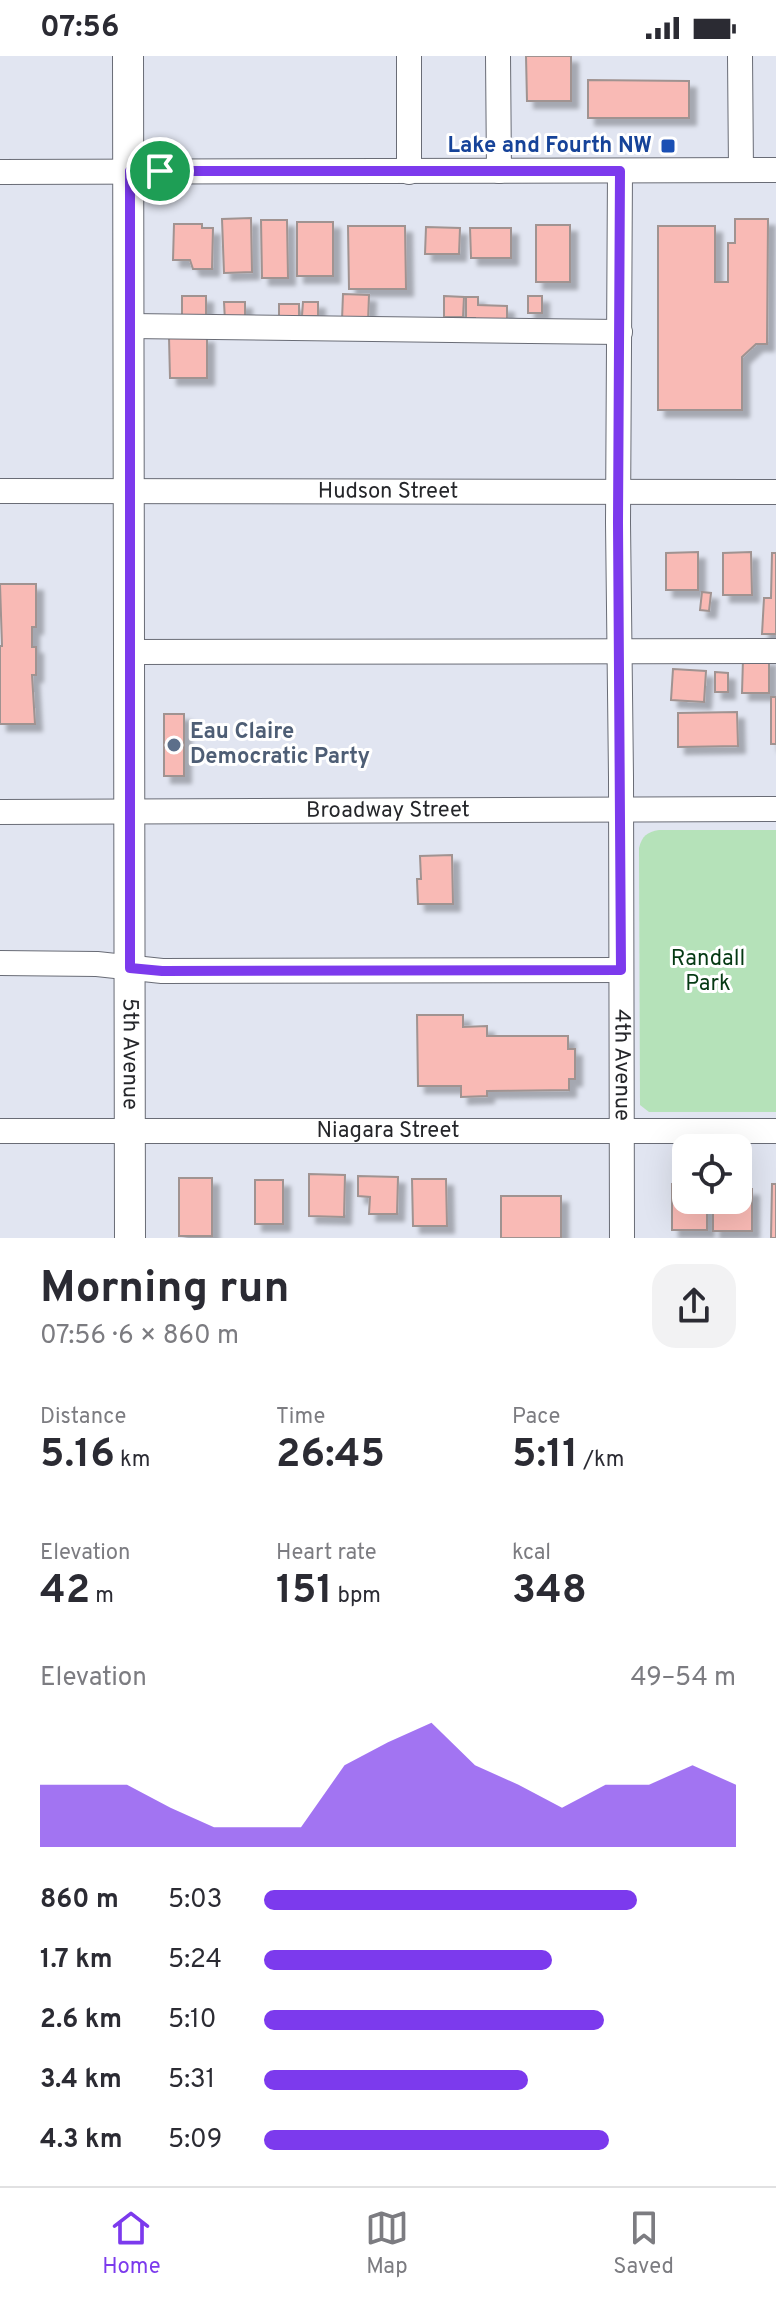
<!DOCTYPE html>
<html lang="en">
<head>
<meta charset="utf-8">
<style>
  body { margin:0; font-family:Overpass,sans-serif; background:#f2f2f3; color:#2b2b33; height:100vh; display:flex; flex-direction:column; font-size:30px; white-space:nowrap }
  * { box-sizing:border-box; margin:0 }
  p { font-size:26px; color:#7c7c81 }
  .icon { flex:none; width:44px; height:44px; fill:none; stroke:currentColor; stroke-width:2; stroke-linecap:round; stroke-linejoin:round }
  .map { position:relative; height:1182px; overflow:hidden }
  .side { display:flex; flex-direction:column; background:#fff; flex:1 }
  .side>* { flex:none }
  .controls { position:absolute; left:672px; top:1078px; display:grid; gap:16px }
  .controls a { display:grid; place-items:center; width:80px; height:80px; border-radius:16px; background:#fff; box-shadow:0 8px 32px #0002; font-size:40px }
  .pin { position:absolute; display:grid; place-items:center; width:68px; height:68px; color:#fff; margin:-34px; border:4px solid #fff; border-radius:50%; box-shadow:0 2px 8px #0007 }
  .round { display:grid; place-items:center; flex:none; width:84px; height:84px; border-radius:24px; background:#f2f2f3 }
  .overview { display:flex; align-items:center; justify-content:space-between; height:136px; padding:0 40px }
  h1 { font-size:44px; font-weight:700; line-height:60px }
  .figures { display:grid; grid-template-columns:repeat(3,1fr); gap:12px; height:136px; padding:8px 40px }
  .figures div { display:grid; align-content:center }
  .figures b { font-size:40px; font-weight:700 }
  .figures small { font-size:22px; font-weight:400 }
  .figures p { font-size:22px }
  .chart { height:224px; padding:16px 40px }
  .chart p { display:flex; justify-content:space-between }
  .chart svg { width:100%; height:144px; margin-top:8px; fill:#7c3aed; opacity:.7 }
  ul { padding:0 40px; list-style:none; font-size:26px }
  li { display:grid; grid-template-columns:128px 96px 1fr; align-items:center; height:60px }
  li i { height:20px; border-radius:10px; background:#7c3aed }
  .status { display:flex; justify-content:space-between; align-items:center; height:56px; padding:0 40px; background:#fff; direction:ltr }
  .status svg { height:22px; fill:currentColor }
  .tabs { display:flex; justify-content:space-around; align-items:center; height:112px; border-top:2px solid #e1e1e2; background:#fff; font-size:22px; color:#7c7c81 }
  .tabs a { display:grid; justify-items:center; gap:4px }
  .tabs .on { color:#7c3aed }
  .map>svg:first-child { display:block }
  .green { fill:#b5e2b9 }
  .building { fill:#f9bab5; stroke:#a09391; stroke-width:2; filter:url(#shadow) }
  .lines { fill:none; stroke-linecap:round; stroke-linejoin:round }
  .minor-casing { stroke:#696c76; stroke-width:26 }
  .major-casing { stroke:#696c76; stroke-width:32 }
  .minor { stroke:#fff; stroke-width:24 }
  .major { stroke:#fff; stroke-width:30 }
  .route-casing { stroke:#fff; stroke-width:16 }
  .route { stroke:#7c3aed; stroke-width:10 }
  .transit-dot { fill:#1a4fb4; stroke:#fff; stroke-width:3 }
  .service-dot { fill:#5c6f8a; stroke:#fff; stroke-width:3 }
  .labels { text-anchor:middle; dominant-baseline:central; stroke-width:6; stroke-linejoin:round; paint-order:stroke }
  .transit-label { font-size:22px; font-weight:bold; fill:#164399; stroke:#fff; text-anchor:end }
  .street-label { font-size:22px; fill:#25262a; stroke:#fff }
  .service-label { font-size:22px; font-weight:bold; fill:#4e5e75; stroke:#fff; text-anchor:start }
  .park-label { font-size:22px; fill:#053913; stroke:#fff }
</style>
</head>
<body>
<div class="status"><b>07:56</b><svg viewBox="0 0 49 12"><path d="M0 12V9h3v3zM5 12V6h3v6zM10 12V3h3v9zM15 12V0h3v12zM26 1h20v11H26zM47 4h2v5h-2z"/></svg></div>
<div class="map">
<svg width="776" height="1182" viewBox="0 0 776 1182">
  <defs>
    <filter id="shadow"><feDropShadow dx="7" dy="7" stdDeviation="2" flood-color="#0004"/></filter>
  </defs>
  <rect width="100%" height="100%" fill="#e1e5f1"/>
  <path class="green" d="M659 774H776V1056H649L640 1049 639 792C642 780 647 776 659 774Z"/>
  <path class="building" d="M526 0H571V45H527Z
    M588 24 689 25V62H588Z
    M251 162 252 216 224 217 222 163Z
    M735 163H768L767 288H756L742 301V354H658V170H715V226H728V187H735Z
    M261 164H287L288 222H262Z
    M297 166H333V220H297Z
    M174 168H202V172H213L212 213H193L190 204H173Z
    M536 169H570V226H536Z
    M348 170H405L406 233H349Z
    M426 171 460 172 459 198H425Z
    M470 172H511V202H471Z
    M343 238 369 239 368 265 342 264Z
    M182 240H206V261H182Z
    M444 240 464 241 463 261H444Z
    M528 240H542V257H528Z
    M466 241H478V249L507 250V269L475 268V262H466Z
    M224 246H245V265H225Z
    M303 246H318V260H302Z
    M279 248H299V266L279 265Z
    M207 280V322H170L169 281Z
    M698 496V534H666V497Z
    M751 496 752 539H723V497Z
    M772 497H776V578H762L764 542H771Z
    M0 528H36V571H32V591H36V619H32L35 668H0V590H2Z
    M702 536 711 537 709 555 700 554Z
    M743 603H769V637H742Z
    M673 613 706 615 704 646 671 644Z
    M715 616 728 617V636H715Z
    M771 641H776V688H771Z
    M737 656 738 690 678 691V657Z
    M164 658H184V720H164Z
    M452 799 453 848H418L417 823H421L420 800Z
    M417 959H463V971L487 970V980H568V993H575V1023H569V1034L487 1035V1040L461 1041V1030H418Z
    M309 1118 345 1119 344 1161 309 1160Z
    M358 1120 398 1121 397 1158H369L370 1141 358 1140Z
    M179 1122H212V1180H179Z
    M412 1123H446L447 1170H413Z
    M255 1124H283V1168H255Z
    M672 1128H686V1144H707V1174H672Z
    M772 1128H776V1182H771Z
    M738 1133H752V1175H713V1144H738Z
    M501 1140H561V1182H501Z"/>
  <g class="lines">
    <defs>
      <g id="minor">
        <path d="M498 0 499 115"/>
        <path d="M740 0 741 114"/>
        <path id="s1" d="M620 115 618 467 621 721 622 1182"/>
        <path d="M0 116 776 114"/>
        <path d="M409 116V0"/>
        <path d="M130 270 620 276"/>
        <path id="s2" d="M0 435 776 436"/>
        <path d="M131 596 776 595"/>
        <path id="s3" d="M0 756 776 753"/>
        <path d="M0 907 97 908 162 915 621 914"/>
        <path id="s4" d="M0 1075H776"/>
      </g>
      <g id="major">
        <path id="s5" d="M128 0 130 1182"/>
      </g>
    </defs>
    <use href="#minor" class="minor-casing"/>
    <use href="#major" class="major-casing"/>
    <use href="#minor" class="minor"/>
    <use href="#major" class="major"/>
  </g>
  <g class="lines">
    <defs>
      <path id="route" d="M130 115H620L618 467 621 914 162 915 130 912Z"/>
    </defs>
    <use href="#route" class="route-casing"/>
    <use href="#route" class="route"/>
  </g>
  <rect class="transit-dot" x="660" y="82" width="16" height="16" rx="4"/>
  <circle class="service-dot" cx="174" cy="689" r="8"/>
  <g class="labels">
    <g class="transit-label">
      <text x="652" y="90">Lake and Fourth NW</text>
    </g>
    <g class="street-label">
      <text stroke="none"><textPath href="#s2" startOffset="388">Hudson Street</textPath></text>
      <text stroke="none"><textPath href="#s3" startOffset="388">Broadway Street</textPath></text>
      <text stroke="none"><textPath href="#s5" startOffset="998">5th Avenue</textPath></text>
      <text stroke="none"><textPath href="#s1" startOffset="894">4th Avenue</textPath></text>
      <text stroke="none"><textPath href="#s4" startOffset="388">Niagara Street</textPath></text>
    </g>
    <g class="service-label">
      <text x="190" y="676">Eau Claire<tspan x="190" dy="25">Democratic Party</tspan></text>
    </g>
    <g class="park-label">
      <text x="708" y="903">Randall<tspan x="708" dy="25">Park</tspan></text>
    </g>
  </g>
</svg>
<div class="controls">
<a><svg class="icon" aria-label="locate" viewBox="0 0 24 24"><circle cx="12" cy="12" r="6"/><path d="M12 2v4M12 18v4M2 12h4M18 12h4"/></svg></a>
</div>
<div class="pin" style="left:160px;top:115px;background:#1e9e55"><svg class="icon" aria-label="arrive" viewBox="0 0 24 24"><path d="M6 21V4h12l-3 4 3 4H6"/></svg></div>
</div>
<section class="side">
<div class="overview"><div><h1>Morning run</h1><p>07:56 · 6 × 860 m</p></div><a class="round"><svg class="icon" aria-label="share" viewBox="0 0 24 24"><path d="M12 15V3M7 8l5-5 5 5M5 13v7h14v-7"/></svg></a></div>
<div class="figures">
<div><p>Distance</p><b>5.16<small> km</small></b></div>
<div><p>Time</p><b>26:45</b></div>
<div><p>Pace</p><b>5:11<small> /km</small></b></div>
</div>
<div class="figures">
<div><p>Elevation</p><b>42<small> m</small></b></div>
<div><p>Heart rate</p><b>151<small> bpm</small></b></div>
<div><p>kcal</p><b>348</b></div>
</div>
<div class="chart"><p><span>Elevation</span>49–54 m</p>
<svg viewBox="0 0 160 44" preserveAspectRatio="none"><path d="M0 44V25L10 25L20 25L30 32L40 38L50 38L60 38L70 19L80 12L90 6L100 19L110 25L120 32L130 25L140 25L150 19L160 25V44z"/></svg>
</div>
<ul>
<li><b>860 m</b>5:03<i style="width:79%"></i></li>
<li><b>1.7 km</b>5:24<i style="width:61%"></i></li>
<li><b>2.6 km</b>5:10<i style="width:72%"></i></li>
<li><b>3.4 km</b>5:31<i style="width:56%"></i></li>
<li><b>4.3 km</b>5:09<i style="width:73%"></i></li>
</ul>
</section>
<nav class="tabs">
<a class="on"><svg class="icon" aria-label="home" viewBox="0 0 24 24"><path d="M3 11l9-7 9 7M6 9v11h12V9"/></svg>Home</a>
<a><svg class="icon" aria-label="map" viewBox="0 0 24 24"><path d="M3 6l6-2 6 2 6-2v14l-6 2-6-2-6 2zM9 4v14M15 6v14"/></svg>Map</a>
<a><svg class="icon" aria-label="saved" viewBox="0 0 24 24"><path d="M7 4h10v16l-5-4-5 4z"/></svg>Saved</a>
</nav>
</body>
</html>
